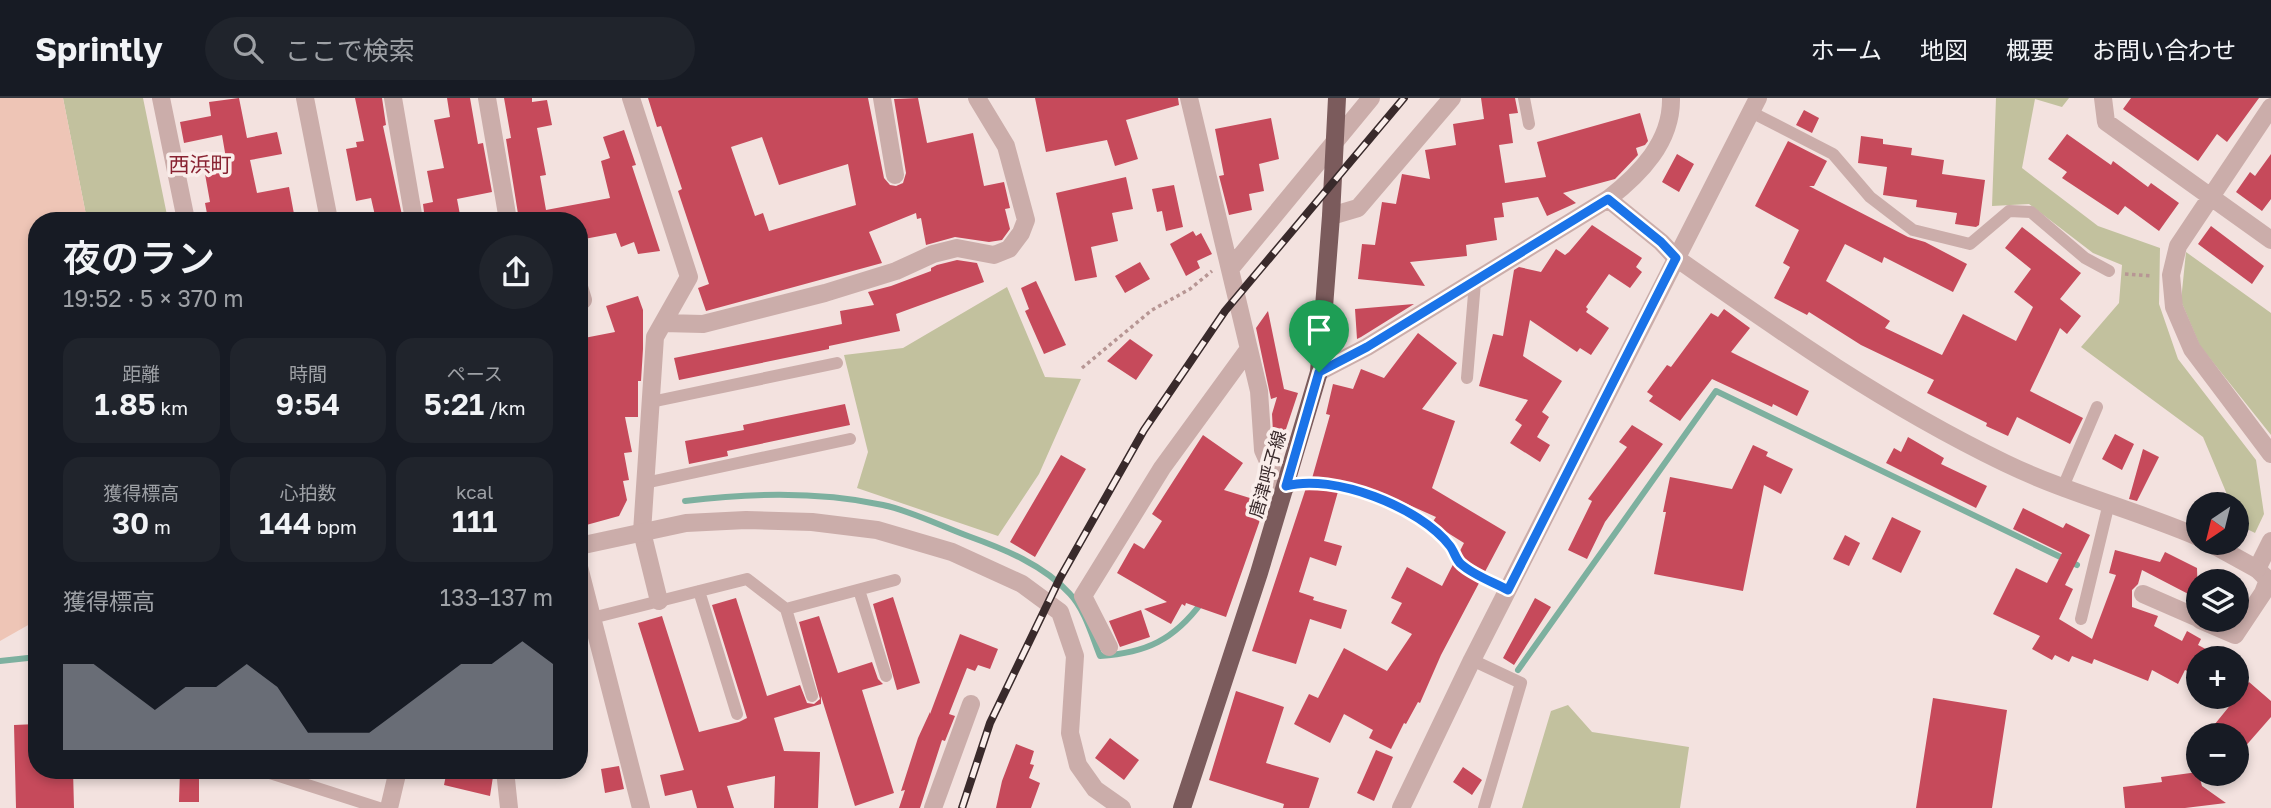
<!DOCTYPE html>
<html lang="ja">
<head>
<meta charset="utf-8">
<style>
  body { margin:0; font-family:"Golos Text","Noto Sans JP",sans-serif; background:#20242c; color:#f1f3f6; height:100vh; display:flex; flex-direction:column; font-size:26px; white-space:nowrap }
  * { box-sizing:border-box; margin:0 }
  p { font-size:23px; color:#9ea1a6 }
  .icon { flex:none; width:38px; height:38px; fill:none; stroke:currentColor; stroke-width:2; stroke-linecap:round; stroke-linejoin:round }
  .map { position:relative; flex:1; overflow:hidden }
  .drawer { position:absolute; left:28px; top:114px; width:560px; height:567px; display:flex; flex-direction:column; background:#171b24; border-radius:28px; box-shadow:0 4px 10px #0003 }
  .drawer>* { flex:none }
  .needle { width:46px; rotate:215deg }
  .fabs { position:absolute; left:2186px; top:394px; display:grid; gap:14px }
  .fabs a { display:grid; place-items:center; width:63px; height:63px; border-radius:50%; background:#171b24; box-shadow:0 4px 10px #0003; font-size:35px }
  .pin { position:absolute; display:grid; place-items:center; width:60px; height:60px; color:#fff; margin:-72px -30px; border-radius:50% 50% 50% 0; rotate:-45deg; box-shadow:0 0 7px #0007 }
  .pin .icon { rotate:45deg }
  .round { display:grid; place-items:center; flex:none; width:74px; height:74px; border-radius:37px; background:#20242c }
  .summary { display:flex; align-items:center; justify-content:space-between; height:119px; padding:0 35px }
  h1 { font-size:38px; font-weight:600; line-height:52px }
  .metrics { display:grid; grid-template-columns:repeat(3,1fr); gap:10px; height:119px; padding:7px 35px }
  .metrics div { display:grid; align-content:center; border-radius:18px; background:#20242c; text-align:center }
  .metrics b { font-size:30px; font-weight:600 }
  .metrics small { font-size:19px; font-weight:400 }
  .metrics p { font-size:19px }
  .chart { height:196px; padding:14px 35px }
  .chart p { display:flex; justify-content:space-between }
  .chart svg { width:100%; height:126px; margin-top:7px; fill:#8c9099; opacity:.7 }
  header { display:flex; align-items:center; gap:42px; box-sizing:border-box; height:98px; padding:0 35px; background:#171b24; border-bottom:2px solid #363941 }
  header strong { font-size:33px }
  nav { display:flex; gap:38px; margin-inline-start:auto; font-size:24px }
  .search { width:490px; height:63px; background:#20242c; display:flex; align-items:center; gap:18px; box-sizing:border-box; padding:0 24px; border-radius:38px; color:#9ea1a6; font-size:26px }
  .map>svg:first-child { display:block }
  .green { fill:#c2c19e }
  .sand { fill:#eec5b6 }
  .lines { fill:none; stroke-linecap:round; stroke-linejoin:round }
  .stream { stroke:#7db09f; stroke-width:6 }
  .building { fill:#c64a5b; fill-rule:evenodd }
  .path { stroke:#b79694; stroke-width:3.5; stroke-dasharray:3.5 3.5; stroke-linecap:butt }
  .service { stroke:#cbadaa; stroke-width:12 }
  .minor { stroke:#cbadaa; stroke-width:18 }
  .tertiary { stroke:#cbadaa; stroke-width:18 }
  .primary { stroke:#7b5b5c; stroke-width:18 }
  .rail-casing { stroke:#392a2b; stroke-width:8 }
  .rail { stroke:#faeeeb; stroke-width:5; stroke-dasharray:16; stroke-linecap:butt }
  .route-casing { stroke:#fff; stroke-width:14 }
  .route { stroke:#1a73e8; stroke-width:9 }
  .labels { text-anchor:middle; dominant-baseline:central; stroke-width:7; stroke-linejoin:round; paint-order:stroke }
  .street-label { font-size:18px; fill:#392a2b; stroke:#faeeeb }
  .quarter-label { font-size:21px; fill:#882231; stroke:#faeeeb }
</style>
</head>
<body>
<header>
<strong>Sprintly</strong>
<div class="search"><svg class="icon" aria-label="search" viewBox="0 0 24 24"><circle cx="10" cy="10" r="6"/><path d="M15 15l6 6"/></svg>ここで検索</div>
<nav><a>ホーム</a><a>地図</a><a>概要</a><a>お問い合わせ</a></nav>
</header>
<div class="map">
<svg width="2271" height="710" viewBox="0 0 2271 710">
  <rect width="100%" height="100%" fill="#f3e2df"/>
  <path class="green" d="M63 0H143L168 122H87Z
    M1996 0H2069L2062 9 2035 1 2022 70 2098 128 2160 150 2159 206 2178 261 2256 362 2264 416 2255 435 2239 427 2236 406H2231L2203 339 2081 249 2119 205 2122 167 2093 155 2029 106 1992 108Z
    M2186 154 2271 215V337L2200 248 2181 203Z
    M1007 189 1045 279 1081 281 1039 376 998 438 857 390 868 354 844 257 903 250Z
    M1568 607 1592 634 1689 649 1680 710H1522L1551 613Z"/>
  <path class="sand" d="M0 0H63L87 122H37V522L0 543Z"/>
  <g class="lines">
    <path class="stream" d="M685 403C750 395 818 393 883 407 911 413 941 428 968 438 1004 451 1044 467 1070 496 1085 512 1092 538 1100 558 1146 555 1174 542 1202 504
      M0 563 37 559
      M1518 572 1716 293 2077 467"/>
  </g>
  <path class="building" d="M239 0 247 40 277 34 282 56 250 62 257 95 289 89 294 116 262 122H243L241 115 208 121 205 105 210 104 205 76 228 72 222 37 184 45 180 24 211 18 209 4Z
    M355 0H382L386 27 383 28 403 122H376L371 100 356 103 346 51 357 49 356 44 364 43Z
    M447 0H470L478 46 483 45 492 94 457 101 461 122H425L423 106 433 104 427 73 444 70 434 22 450 19Z
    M504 0H532V4L547 2 552 27 537 30 546 77 540 78 546 112 610 100 601 63 610 60 603 39 624 32 636 67 632 68 660 153 638 156 634 144 621 149 616 135 579 142V122H519L506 41 511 40Z
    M648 0H868L884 80 890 87 896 88 903 85 906 75 894 1 918 0 927 45 973 35 984 88 1004 84 1010 110 1005 111 1010 131 1002 142 989 144 955 139 926 147 921 120 917 121 916 115 869 134 882 165 706 213 698 190 709 186 678 93 682 91 661 28 657 29ZM762 39 779 87 848 66 856 107 769 133 763 115 755 118 731 49Z
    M1035 0H1178L1179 7 1126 22 1138 61 1115 68 1107 42 1046 54Z
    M1481 0H1515L1518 15 1509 16 1513 45 1499 47 1505 85 1546 79 1537 44 1640 15 1648 43 1645 47 1636 50 1638 57 1615 81 1563 95 1576 105 1547 118 1538 99 1502 105 1504 119 1494 120 1497 142 1466 147 1467 158 1410 164 1425 188 1358 181 1362 146 1375 147 1382 104 1396 106 1402 76 1430 81 1425 52 1456 47 1453 26 1484 21Z
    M2131 0H2259L2227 44 2217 36 2198 63 2123 11Z
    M1804 12 1819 20 1812 35 1796 27Z
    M1271 20 1279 61 1259 66 1264 93 1249 96 1252 112 1229 117 1219 78 1224 77 1215 31Z
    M2067 36 2111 67 2113 63 2148 89 2151 85 2179 105 2159 133 2125 108 2118 117 2062 80 2067 74 2048 61Z
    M1861 38 1883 41V46L1912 50 1911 57 1944 62 1942 76 1985 82 1979 127 1976 129 1955 126 1957 115 1916 109 1917 102 1883 97 1887 69 1858 65Z
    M1788 43 1827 63 1814 88H1809L1908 139 1925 144 1967 166 1953 194 1884 159 1882 165 1845 146 1826 183 1890 223 1885 230 1942 257 1963 216 2016 243 2033 209 2014 194 2031 171 2005 150 2022 129 2081 175 2060 201 2081 218 2067 236 2060 230 2030 293 2083 320 2070 346 2017 319 2008 338 1986 328 1987 325 1927 295 1934 282 1861 247 1809 214 1807 217 1774 200 1790 169 1783 165 1799 132 1755 108Z
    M1677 56 1694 66 1679 94 1662 84Z
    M2271 56V101L2262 113 2236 94 2250 74 2255 78Z
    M1126 79 1133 111 1112 115 1118 143 1091 149 1097 179 1075 183 1056 95Z
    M1174 87 1183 129 1166 133 1162 113 1157 114 1152 91Z
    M1592 127 1642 160 1636 169 1642 174 1630 190 1609 176 1586 209 1588 211 1586 214 1609 230 1591 257 1580 250 1577 254 1530 222 1523 258 1562 283 1542 314 1549 319 1537 339 1550 347 1540 364 1510 345 1522 327 1515 322 1528 302 1479 288 1493 236 1503 238 1514 172 1519 169 1541 174 1556 151 1565 157 1569 154Z
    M2211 128 2264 168 2252 186 2198 146Z
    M1193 133 1196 138 1201 135 1212 156 1197 163 1200 170 1186 178 1170 146Z
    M957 162 977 165 984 184 896 216 900 233 829 248V251L679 282 674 260 842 226 840 213 874 207 868 194 891 188 931 173V170L937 167Z
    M1140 164 1150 181 1125 195 1115 178Z
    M1036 183 1066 247 1044 256 1025 213 1029 211 1021 190Z
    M638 198 643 212V251L641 283H638V319H625L632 354 624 355 629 382 623 383 627 402 619 418 579 429V241L615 234 606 208Z
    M1414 206 1361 239 1357 241 1355 211Z
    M1724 211 1750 230 1731 254 1809 293 1797 318 1773 306 1772 309 1712 281 1680 323 1649 303 1653 298 1647 294 1667 267 1671 269 1711 215 1718 219Z
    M1268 213 1284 291 1298 295 1284 337 1273 334 1272 316 1277 299 1271 301 1256 230Z
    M1418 235 1457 265 1422 311 1455 323 1432 390 1506 434 1441 557 1420 605 1418 604 1406 626 1404 625 1391 651 1369 640 1373 632 1344 616 1330 645 1294 626 1309 596 1318 600 1344 550 1387 573 1412 536 1391 525 1402 505 1391 500 1407 469 1442 488 1464 445 1432 425 1436 419 1378 393 1341 383 1324 443 1342 448 1336 468 1310 459 1299 494 1314 499 1313 502 1347 512 1341 531 1310 521 1296 566 1252 553 1306 390 1309 391 1330 317 1326 316 1333 286 1353 291 1361 271 1384 280Z
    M1130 241 1153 257 1136 282 1107 263Z
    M845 306 850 327 727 353 728 358 689 366 685 343 744 332 743 327Z
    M1632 327 1663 346 1605 424 1587 461 1568 452 1592 403 1588 401 1627 349 1619 344Z
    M2115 336 2134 346 2122 372 2102 361Z
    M1203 337 1243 365 1224 392 1266 405 1226 519 1186 505 1185 508 1182 506 1171 526 1144 511 1167 504 1117 475 1134 445 1144 451 1162 423 1152 416Z
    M1908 339 1944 360 1941 366 1987 388 1976 410 1886 365 1894 350 1901 354Z
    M1753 347 1768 354 1766 358 1793 371 1781 396 1764 387 1743 493 1654 476 1666 414H1663L1670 379 1732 391Z
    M2143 351 2159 359 2137 403 2129 401Z
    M1061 357 1086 371 1035 459 1010 444Z
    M2023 410 2063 430 2066 425 2090 437 2065 487 2073 491 2059 521 2092 541 2116 477 2109 475 2115 452 2160 464 2165 454 2197 470 2198 501 2142 472 2138 486 2132 492V509L2158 518 2154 528 2182 543 2187 533 2201 541 2198 547 2223 560H2198V578L2185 572 2178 586 2152 572 2148 583 2094 561 2092 566 2072 558 2069 564 2055 557 2052 562 2032 551 2040 538 1993 516 2016 470 2047 485 2062 455 2013 431Z
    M1892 419 1921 433 1901 475 1872 461Z
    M1845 437 1860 445 1849 468 1833 461Z
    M893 499 920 585 897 592 873 506Z
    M736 500 767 598 800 587 807 605 814 606 820 601 799 524 819 518 838 575 872 564 878 581 883 586 862 592 894 695 855 708 821 598V606L774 620 784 653 820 654 818 710H774L775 678 727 688 734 710H697L692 692 665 698 660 677 684 672 638 525 662 518 699 634 739 624 747 620 745 613 712 507Z
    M1535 500 1551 509 1514 567 1503 560Z
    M1141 512 1150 539 1120 549 1109 523Z
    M960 536 998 551 990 571 978 567 975 573 967 570 949 616 955 618 945 643 942 642 920 710H899L905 692 901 693 918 640 930 614V616Z
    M2249 584 2271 603V619L2236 659V637H2206Z
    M1236 593 1284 609 1266 665 1319 680 1309 710H1283L1284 706 1209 682Z
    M1933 600 2007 612 1992 710H1916Z
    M37 626V672H73L74 710H16L14 627Z
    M1110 640 1139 662 1124 682 1095 660Z
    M1016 646 1034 653 1030 666 1034 667 1029 680 1040 685 1031 710H996L1002 683Z
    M1376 652 1393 659 1374 703 1357 695Z
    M619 668 624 691 605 695 601 671Z
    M1463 669 1482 682 1472 697 1453 684Z
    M180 672H199V704H179Z
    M447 672H494L490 698 444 687Z
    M2198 674 2202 688 2226 705 2185 710H2125L2123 689 2162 684 2161 679Z"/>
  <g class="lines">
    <path class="path" d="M2125 176 2152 178
      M1082 270 1152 212 1190 191 1212 173
      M1307 384 1359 392 1416 419 1450 447 1460 466 1491 483"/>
    <path class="service" d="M1524 0 1529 26
      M1751 14 1833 56 1870 99 1913 132 1970 146 2009 113 2031 114 2085 160 2109 173
      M1467 280 1475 184
      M651 304 837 265
      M645 385 850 341
      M2063 389 2097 309
      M859 492 886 578
      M699 493 737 616
      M786 511 812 598
      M592 520 747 481 786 511 895 482
      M2081 521 2109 405
      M1472 562 1521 585 1484 710
      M270 675 379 710"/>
    <path class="minor" d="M161 0 186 122
      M393 0 414 122
      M487 0 508 122
      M631 0 689 179 655 239 642 434 659 503
      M882 0 895 77
      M1189 0 1259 293 1263 352 1276 381 1286 389
      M2103 0 2106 24 2271 142
      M2271 9 2178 148 2171 177 2174 209 2192 251 2271 356
      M1608 101 1661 144 1676 160
      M1331 118 1358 110 1452 0
      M1230 171 1371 0
      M579 189 583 202 579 203
      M663 225 703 226 825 195 896 173 933 156 957 150 994 157 1009 151 1021 135 1026 122 1006 48 977 0
      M1319 274 1367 249 1608 101C1640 76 1672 44 1671 0
      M579 469 641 710
      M2266 480 2257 471 2271 443
      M2143 496 2198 520
      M2200 522 2235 537 2263 495 2268 482
      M1109 549 1083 498 1162 370 1248 252
      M505 672 509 710
      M933 710 971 606"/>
    <path class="tertiary" d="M305 0 329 122
      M1676 160C1784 236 1885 307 2005 365 2067 395 2135 412 2198 439
      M2208 444 2257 471
      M579 448 686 425 746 422 812 424 877 432 952 454 1022 486 1060 514 1075 558 1070 635 1078 667 1095 691 1122 710
      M389 710 398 672
      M1401 710 1472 562 1758 0"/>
    <path class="primary" d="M1182 710 1259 475 1319 274 1331 118 1337 0"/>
    <defs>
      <path id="rail" d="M962 710 990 625 1060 480 1144 332 1225 213 1404 0"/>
    </defs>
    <use href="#rail" class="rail-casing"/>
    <use href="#rail" class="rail"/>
  </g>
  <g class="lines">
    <defs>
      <path id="route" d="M1608 101 1661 144 1676 160 1508 492C1493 484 1473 477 1461 466 1456 462 1454 453 1450 448 1420 409 1333 375 1286 388L1319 274 1367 249Z"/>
    </defs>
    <use href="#route" class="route-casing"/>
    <use href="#route" class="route"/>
  </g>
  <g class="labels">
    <g class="street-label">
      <text transform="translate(1267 376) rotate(-74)">唐津呼子線</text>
    </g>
    <g class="quarter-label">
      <text x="200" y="66">西浜町</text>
    </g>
  </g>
</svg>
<div class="fabs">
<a><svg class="needle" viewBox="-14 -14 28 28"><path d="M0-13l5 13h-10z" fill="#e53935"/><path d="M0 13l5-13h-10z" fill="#9ea1a6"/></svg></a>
<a><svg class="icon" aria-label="layers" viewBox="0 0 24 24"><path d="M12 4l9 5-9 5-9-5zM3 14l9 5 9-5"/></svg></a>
<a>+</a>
<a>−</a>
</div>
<div class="pin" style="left:1319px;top:274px;background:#1e9e55"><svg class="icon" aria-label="arrive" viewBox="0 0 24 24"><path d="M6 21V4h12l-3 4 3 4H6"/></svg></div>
<section class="drawer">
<div class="summary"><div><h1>夜のラン</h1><p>19:52 · 5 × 370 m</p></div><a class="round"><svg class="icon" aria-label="share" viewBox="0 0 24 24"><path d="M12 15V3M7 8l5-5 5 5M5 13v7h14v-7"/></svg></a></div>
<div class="metrics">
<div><p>距離</p><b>1.85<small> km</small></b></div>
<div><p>時間</p><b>9:54</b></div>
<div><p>ペース</p><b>5:21<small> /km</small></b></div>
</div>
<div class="metrics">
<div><p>獲得標高</p><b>30<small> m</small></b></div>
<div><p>心拍数</p><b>144<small> bpm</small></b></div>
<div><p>kcal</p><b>111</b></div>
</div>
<div class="chart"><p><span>獲得標高</span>133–137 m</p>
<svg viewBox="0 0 160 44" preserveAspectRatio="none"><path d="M0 44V14L10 14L20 22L30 30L40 22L50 22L60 14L70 22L80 38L90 38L100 38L110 30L120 22L130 14L140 14L150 6L160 14V44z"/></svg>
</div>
</section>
</div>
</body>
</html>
